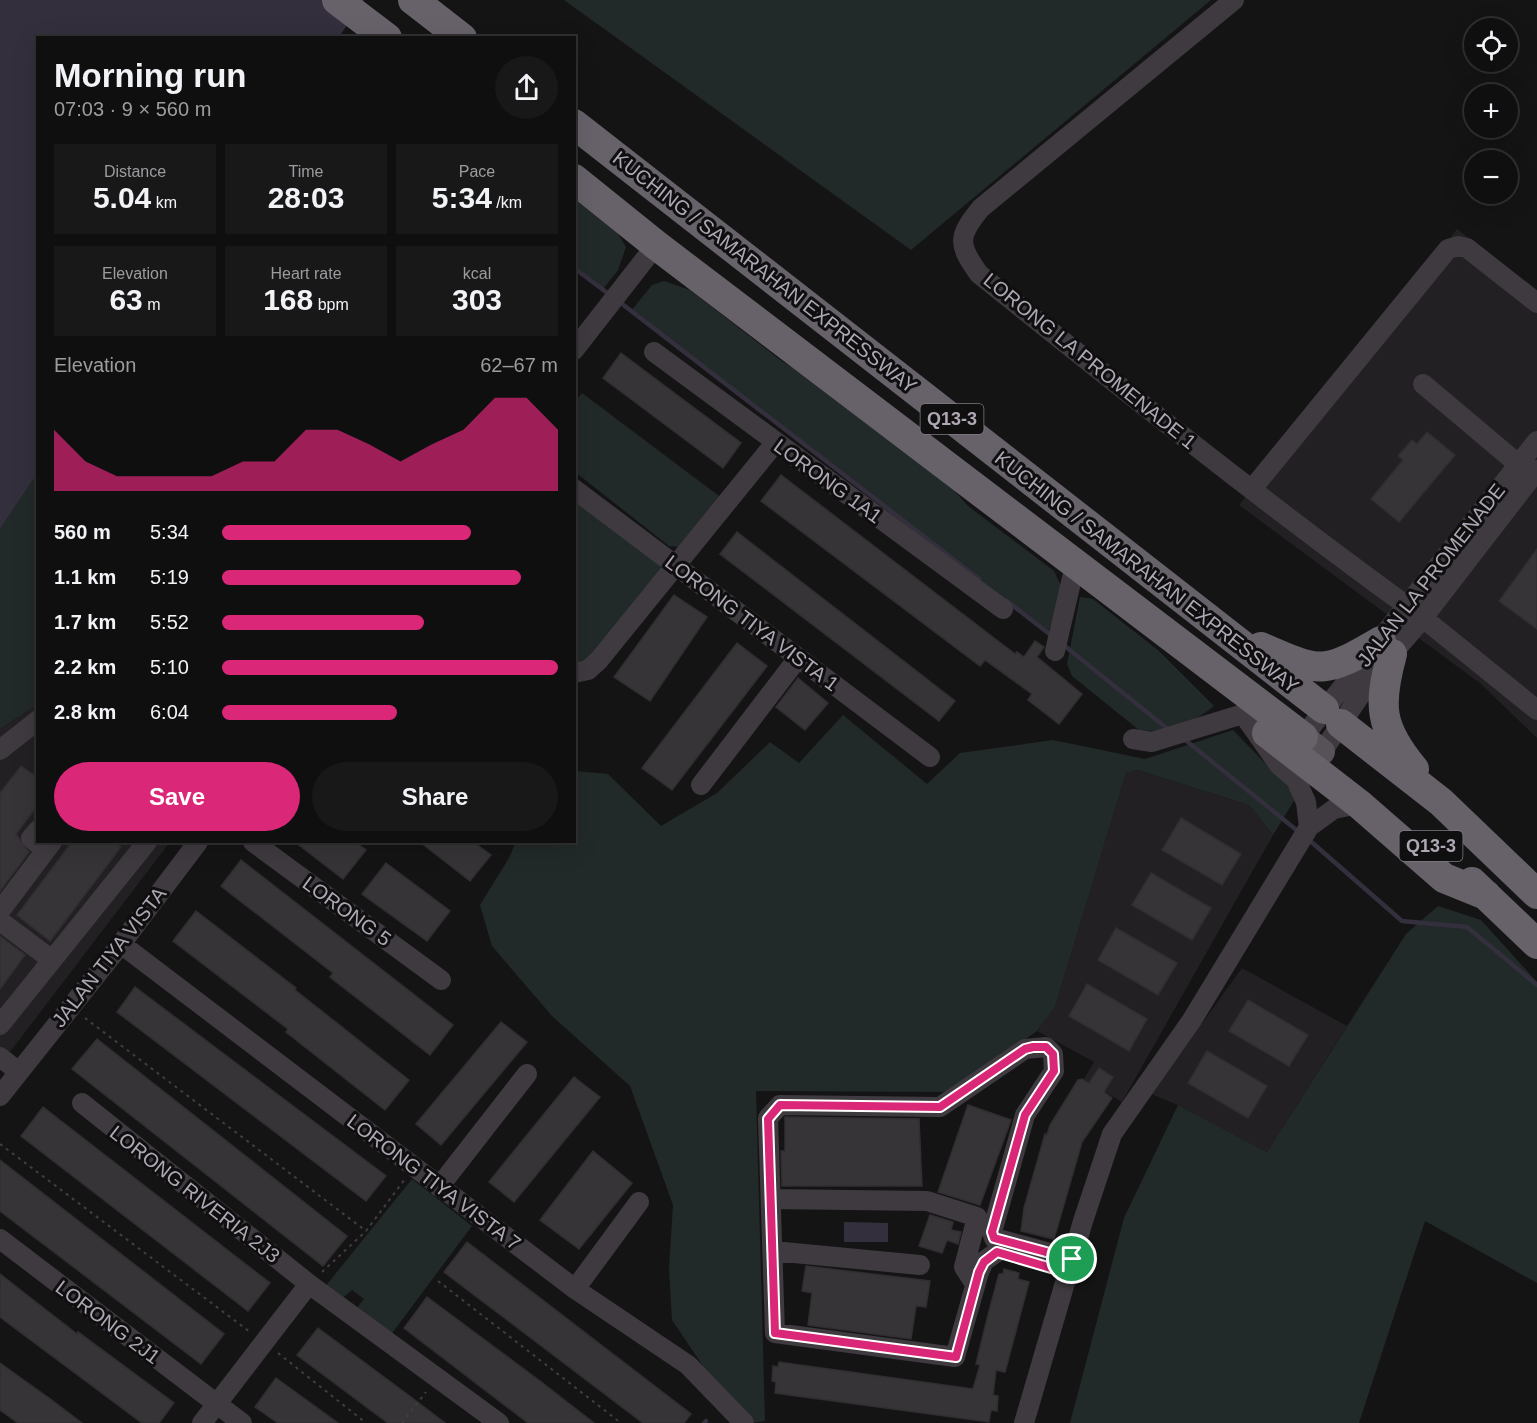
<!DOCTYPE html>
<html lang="en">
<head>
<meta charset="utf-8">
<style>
  body { margin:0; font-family:Helvetica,sans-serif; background:#191819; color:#f1f3f6; height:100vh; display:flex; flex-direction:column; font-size:22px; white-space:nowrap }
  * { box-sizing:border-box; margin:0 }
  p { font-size:20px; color:#9c9c9f }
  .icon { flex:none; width:33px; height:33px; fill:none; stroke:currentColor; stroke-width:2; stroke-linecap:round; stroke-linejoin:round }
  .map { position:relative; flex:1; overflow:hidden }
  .details { position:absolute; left:36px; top:36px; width:540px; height:807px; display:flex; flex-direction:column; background:#100f10; border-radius:0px; box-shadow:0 6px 24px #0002,0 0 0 2px #302f30 }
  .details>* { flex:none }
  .controls { position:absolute; left:1464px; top:18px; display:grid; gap:12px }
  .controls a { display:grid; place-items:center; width:54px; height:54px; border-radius:50%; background:#100f10; box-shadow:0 6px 24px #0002,0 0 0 2px #302f30; font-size:30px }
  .pin { position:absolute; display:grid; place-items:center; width:51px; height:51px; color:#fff; margin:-26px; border:3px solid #fff; border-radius:50%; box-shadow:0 2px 6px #0007 }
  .round { display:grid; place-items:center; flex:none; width:63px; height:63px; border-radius:32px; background:#191819 }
  .head { display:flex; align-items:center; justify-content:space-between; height:102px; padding:0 18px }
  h1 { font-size:33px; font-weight:600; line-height:45px }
  .metrics { display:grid; grid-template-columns:repeat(3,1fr); gap:9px; height:102px; padding:6px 18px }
  .metrics div { display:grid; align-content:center; border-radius:0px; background:#191819; text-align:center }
  .metrics b { font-size:30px; font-weight:600 }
  .metrics small { font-size:16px; font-weight:400 }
  .metrics p { font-size:16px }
  .chart { height:168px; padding:12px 18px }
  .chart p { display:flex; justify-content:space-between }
  .chart svg { width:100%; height:108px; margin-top:6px; fill:#db2777; opacity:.7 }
  .action { display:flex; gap:12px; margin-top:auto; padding:12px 18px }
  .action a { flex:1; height:69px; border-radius:36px; background:#db2777; color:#fff; font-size:24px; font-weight:600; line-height:69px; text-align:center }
  .action a+a { background:#191819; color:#f1f3f6 }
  ul { padding:0 18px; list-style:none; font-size:20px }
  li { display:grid; grid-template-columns:96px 72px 1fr; align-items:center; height:45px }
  li i { height:15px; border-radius:8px; background:#db2777 }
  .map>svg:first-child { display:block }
  .built { fill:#222022 }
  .green { fill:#222929 }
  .water { fill:#342f3c }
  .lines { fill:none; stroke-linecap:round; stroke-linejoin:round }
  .stream { stroke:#342f3c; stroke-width:4.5 }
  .building { fill:#363437; stroke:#312e31; stroke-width:1.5 }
  .path { stroke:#413d42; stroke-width:2; stroke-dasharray:3 4.5; stroke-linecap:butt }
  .minor { stroke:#3e3a3f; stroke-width:20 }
  .major { stroke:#565258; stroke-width:26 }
  .highway { stroke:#67626a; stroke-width:30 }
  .route-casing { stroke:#fff; stroke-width:12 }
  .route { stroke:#db2777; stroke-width:8 }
  .labels { text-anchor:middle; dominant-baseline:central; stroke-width:6; stroke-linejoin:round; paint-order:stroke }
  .shield { fill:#100f10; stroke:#7f7983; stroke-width:1.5 }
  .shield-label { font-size:18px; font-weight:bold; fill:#afa7b4 }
  .street-label { font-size:20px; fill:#afa7b4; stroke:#100f10 }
</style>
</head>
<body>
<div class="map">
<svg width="1537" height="1423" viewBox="0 0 1537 1423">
  <rect width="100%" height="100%" fill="#151415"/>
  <path class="built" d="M1457 229 1537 291V738L1481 684 1239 505Z
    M37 705 38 842H170L0 1065V729Z
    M1138 770 1249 805 1273 835 1122 1102 1084 1079 1094 1062 1037 1031 1055 1007 1126 773Z
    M1242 968 1347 1026 1267 1152 1178 1105 1151 1094Z"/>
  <path class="green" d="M564 0H1211L911 250Z
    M574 197 612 224 626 247 618 270 603 289 575 268Z
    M664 281 690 290 783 362 827 387 945 480 968 506 1054 571 1062 588 1048 633 631 311 652 285Z
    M582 393 727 502 690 548 669 546 575 472V402Z
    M37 474V705L0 729V529Z
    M574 489 676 566 574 673Z
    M1080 597 1093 599 1159 651 1214 706C1196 722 1163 734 1139 730L1072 676 1067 664Z
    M843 715 927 784 960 753 1053 740 1145 759 1233 730 1297 796 1273 835 1249 805 1138 770 1126 773 1055 1007 1037 1031 950 1092 756 1091 765 1421 750 1423 707 1372 672 1320 669 1269 673 1205 630 1086 552 1016 492 946 480 905 509 858 516 842H574L575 771 608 774 661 826 717 793 770 742 799 763Z
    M1438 906 1481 920 1537 982V1283L1425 1221 1359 1423H1070L1124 1218 1178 1105 1267 1152 1406 934Z
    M412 1179 472 1226 390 1336 356 1309 364 1299 352 1290 340 1300 324 1288Z"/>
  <path class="water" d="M0 0H364L339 37 38 38 37 474 0 529Z
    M844 1222 888 1223V1242H844Z"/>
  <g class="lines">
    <path class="stream" d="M574 268 610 295
      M617 300 979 579
      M1007 601 1052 636
      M1061 643 1169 730
      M1184 739 1299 832
      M1308 839 1402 921 1467 927 1537 985
      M704 1423 706 1421"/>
  </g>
  <path class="building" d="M621 353 741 443 723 468 603 378Z
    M1427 432 1455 455 1399 522 1371 499 1403 460 1398 456 1412 440 1417 444Z
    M781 475 1015 654 1017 652 1024 657 1035 641 1044 647 1037 657 1082 694 1059 724 1028 700 1032 694 985 660 980 666 761 501Z
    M737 532 955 701 939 721 720 554Z
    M1537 549V629L1499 601Z
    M674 595 707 617 650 701 614 677Z
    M737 643 767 666 672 790 642 768Z
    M798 678 828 703 805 730 776 707Z
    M21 766 38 778V805L16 834 29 852 0 891V793Z
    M1181 818 1241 854 1222 885 1162 850Z
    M72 842H114L121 847 50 941 17 915Z
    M295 842H355L366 850 343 879Z
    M420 842H473L491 855 470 881Z
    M241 860 453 1025 430 1055 330 977 333 973 221 886Z
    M386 863 450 911 427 941 362 894Z
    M1151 873 1211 908 1192 940 1132 905Z
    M196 911 296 988 295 990 409 1080 385 1110 286 1032 288 1029 173 941Z
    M1116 928 1177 963 1158 995 1098 960Z
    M0 936 25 955 0 989Z
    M1087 984 1147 1019 1129 1051 1069 1016Z
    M135 987 386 1176 366 1201 117 1012Z
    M1248 1000 1308 1035 1289 1066 1229 1031Z
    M501 1022 527 1042 441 1145 416 1124Z
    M97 1039 347 1236 323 1266 72 1069Z
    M1207 1051 1267 1086 1248 1118 1188 1083Z
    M1099 1068 1113 1077 1104 1092 1112 1098 1082 1142 1054 1239 1021 1231 1024 1208 1045 1134 1047 1135 1050 1125 1078 1080 1082 1079 1089 1083Z
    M574 1077 600 1097 514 1202 489 1182Z
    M968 1105 1011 1120 980 1205 938 1192Z
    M43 1107 270 1283 248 1311 21 1136Z
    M785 1117 919 1119 922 1186H782L781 1151H785Z
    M593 1151 632 1183 579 1249 540 1220Z
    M0 1160 224 1334 201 1364 0 1211Z
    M930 1215 953 1222 951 1230 961 1232 958 1244 947 1240 942 1253 919 1246Z
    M467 1242 691 1414 684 1423H643L444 1272Z
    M806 1266 930 1281 926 1307 916 1306 911 1339 808 1325 812 1293 802 1291Z
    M1004 1269 1019 1273 1018 1279 1029 1282 1005 1372 996 1370 993 1395 998 1396 997 1411 991 1410 989 1422 775 1393 776 1382 772 1381 773 1366 778 1367 779 1362 973 1389 980 1365 976 1364 989 1311 999 1274H1003Z
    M0 1274 77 1334 78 1332 174 1403 159 1423H142L0 1317Z
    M427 1297 540 1381 594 1423H528L404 1328Z
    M318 1328 411 1397 445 1423H388L297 1355Z
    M0 1363 49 1398 82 1423H18L0 1410Z
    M276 1378 338 1423H278L255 1407Z"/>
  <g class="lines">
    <path class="path" d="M85 1018 366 1231 405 1179
      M0 1144 250 1332
      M322 1272 366 1231
      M438 1281 621 1423
      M278 1353 366 1423
      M402 1423 426 1392"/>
    <path class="minor" d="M1234 0 981 208C958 236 957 244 979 274 1120 387 1261 500 1407 606
      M574 350 656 245
      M654 352 1003 609
      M1423 384 1518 464
      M574 489 930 757
      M1252 489 1448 249 1458 246 1467 248 1537 303
      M1423 618 1537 710
      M1055 651 1072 578
      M574 673 588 670 599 660 775 443
      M1303 737 1537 441
      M1133 739 1152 742 1243 714 1279 765 1296 780 1306 802 1309 827
      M0 750 38 720
      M1322 752 1374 675 1423 618 1537 470
      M701 785 798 658
      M38 830 31 838 45 850
      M253 842 441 980
      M0 911 52 842
      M0 921 52 960
      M121 944 575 1289 688 1365 744 1423
      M0 1025 147 842
      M0 1057 19 1072
      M0 1096 121 944 198 842
      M82 1103 309 1284 499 1423
      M439 1187 527 1074
      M771 1199 927 1201 977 1217 964 1267 975 1284
      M0 1239 242 1423
      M773 1251 920 1265
      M997 1252 984 1261 979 1272 955 1357 775 1333 768 1118 780 1105 940 1107 1025 1049 1046 1047 1053 1054 1054 1071 1025 1115 992 1232 994 1238 1072 1259
      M575 1289 639 1202
      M202 1423 309 1284
      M1024 1423 1083 1221 1112 1134 1192 1020 1309 827 1334 809 1359 804"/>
    <path class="major" d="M1303 737 1322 752"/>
    <path class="highway" d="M337 0 387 38
      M413 0 462 38
      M574 124 1324 709
      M574 179 656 245 1303 737
      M1261 647C1321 673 1323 675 1381 641
      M1392 654C1378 705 1379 727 1414 769
      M1341 724 1441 802 1537 894
      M1267 733 1359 804 1444 878 1486 895
      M1472 882 1537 944"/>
  </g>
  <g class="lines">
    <defs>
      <path id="route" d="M1033 1047H1046L1053 1054 1054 1071 1025 1115 992 1232 994 1238 1072 1259 1068 1273 997 1252 984 1262 979 1272 956 1357 775 1333 768 1119 780 1105 940 1107 1025 1049Z"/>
    </defs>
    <use href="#route" class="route-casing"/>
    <use href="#route" class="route"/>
  </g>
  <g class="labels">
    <g class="shield">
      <rect x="920.5" y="404" width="63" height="30" rx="4.5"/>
      <rect x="1399.5" y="831" width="63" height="30" rx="4.5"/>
    </g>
    <g class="shield-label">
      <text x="952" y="419">Q13-3</text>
      <text x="1431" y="846">Q13-3</text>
    </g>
    <g class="street-label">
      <text transform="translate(765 272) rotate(38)">KUCHING / SAMARAHAN EXPRESSWAY</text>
      <text transform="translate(1090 361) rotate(39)">LORONG LA PROMENADE 1</text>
      <text transform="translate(828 481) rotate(36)">LORONG 1A1</text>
      <text transform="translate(1147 572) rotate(38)">KUCHING / SAMARAHAN EXPRESSWAY</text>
      <text transform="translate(1431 575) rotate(-52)">JALAN LA PROMENADE</text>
      <text transform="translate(752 623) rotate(37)">LORONG TIYA VISTA 1</text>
      <text transform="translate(347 911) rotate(36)">LORONG 5</text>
      <text transform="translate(109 957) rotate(-52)">JALAN TIYA VISTA</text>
      <text transform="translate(434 1182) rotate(37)">LORONG TIYA VISTA 7</text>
      <text transform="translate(195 1194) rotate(38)">LORONG RIVERIA 2J3</text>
      <text transform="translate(108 1322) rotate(37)">LORONG 2J1</text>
    </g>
  </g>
</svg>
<div class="controls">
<a><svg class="icon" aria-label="locate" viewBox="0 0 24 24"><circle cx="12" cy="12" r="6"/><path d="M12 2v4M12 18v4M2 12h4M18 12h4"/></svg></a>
<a>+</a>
<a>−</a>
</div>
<div class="pin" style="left:1072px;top:1259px;background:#1e9e55"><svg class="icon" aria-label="arrive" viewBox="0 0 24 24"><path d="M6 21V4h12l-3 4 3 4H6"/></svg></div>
<section class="details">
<div class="head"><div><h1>Morning run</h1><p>07:03 · 9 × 560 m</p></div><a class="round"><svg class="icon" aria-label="share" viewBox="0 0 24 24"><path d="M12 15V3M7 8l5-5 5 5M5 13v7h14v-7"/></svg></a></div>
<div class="metrics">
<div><p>Distance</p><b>5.04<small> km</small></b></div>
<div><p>Time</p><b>28:03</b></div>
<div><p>Pace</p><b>5:34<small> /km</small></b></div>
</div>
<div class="metrics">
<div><p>Elevation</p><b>63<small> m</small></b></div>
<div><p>Heart rate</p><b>168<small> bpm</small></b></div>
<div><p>kcal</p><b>303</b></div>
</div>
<div class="chart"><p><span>Elevation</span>62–67 m</p>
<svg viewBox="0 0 160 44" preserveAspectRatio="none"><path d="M0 44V19L10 32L20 38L30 38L40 38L50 38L60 32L70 32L80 19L90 19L100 25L110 32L120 25L130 19L140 6L150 6L160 19V44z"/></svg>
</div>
<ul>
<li><b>560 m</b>5:34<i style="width:74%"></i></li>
<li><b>1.1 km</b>5:19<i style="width:89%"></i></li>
<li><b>1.7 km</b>5:52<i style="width:60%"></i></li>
<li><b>2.2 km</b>5:10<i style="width:100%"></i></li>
<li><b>2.8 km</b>6:04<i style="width:52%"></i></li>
</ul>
<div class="action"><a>Save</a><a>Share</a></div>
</section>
</div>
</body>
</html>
